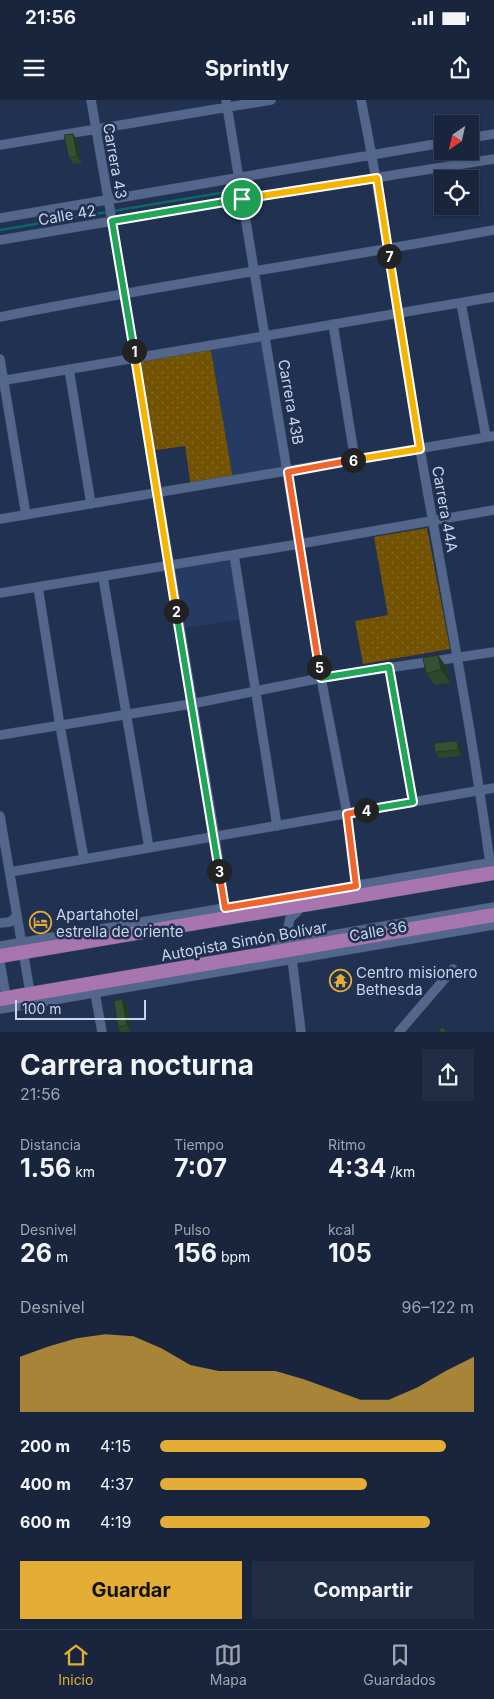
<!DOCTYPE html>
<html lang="es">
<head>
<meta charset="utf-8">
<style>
  body { margin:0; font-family:Inter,sans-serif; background:#212d44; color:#f1f3f6; height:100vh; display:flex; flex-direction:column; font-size:19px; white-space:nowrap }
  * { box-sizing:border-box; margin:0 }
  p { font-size:16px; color:#9fa5b0 }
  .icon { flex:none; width:28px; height:28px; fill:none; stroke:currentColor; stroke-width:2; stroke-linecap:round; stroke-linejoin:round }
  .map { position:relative; height:932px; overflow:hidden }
  .sheet { display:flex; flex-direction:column; background:#18253d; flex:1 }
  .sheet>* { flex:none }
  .needle { width:32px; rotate:214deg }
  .fabs { position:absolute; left:434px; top:15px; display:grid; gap:10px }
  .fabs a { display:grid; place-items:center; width:45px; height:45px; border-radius:0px; background:#18253d; box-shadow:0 1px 4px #0004,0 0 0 1px #364257; font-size:25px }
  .scale { position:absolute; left:15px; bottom:12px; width:131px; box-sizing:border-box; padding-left:5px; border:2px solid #c9d4e9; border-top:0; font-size:14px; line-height:18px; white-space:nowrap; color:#c9d4e9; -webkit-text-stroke:4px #203151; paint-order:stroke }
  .pin { position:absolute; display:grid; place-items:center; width:42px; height:42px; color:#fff; margin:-21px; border:2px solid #fff; border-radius:50%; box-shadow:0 1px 5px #0007 }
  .km { position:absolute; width:25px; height:25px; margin:-12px; border-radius:50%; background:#222; color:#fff; font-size:14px; line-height:25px; text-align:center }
  .round { display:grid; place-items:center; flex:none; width:52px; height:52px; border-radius:0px; background:#212d44 }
  .overview { display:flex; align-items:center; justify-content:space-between; height:85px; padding:0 20px }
  h1 { font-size:28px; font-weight:700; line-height:38px }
  .metrics { display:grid; grid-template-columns:repeat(3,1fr); gap:8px; height:85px; padding:5px 20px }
  .metrics div { display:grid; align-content:center }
  .metrics b { font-size:25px; font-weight:700 }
  .metrics small { font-size:14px; font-weight:400 }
  .metrics p { font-size:14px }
  .chart { height:140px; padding:10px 20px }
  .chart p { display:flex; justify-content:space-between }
  .chart svg { width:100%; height:90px; margin-top:5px; fill:#e4ad35; opacity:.7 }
  .cta { display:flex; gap:10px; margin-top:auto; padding:10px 20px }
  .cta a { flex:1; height:58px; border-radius:0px; background:#e4ad35; color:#111; font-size:20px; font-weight:700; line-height:58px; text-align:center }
  .cta a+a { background:#212d44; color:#f1f3f6 }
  ul { padding:0 20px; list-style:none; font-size:16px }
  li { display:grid; grid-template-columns:80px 60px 1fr; align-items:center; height:38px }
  li i { height:12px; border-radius:6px; background:#e4ad35 }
  .status { display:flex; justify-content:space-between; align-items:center; height:35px; padding:0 25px; background:#18253d; direction:ltr }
  .status svg { height:14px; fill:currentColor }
  header { display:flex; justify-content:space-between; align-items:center; height:65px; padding:0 20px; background:#18253d; font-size:22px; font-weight:700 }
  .tab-bar { display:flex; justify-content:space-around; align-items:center; height:70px; border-top:1px solid #364257; background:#18253d; font-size:14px; color:#9fa5b0 }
  .tab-bar a { display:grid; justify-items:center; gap:2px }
  .tab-bar .current { color:#e4ad35 }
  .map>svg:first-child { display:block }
  .built { fill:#263b62 }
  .park { fill:url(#park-dots) }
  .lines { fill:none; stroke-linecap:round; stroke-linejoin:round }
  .stream { stroke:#0e666c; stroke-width:2.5 }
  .minor-casing { stroke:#3f4d68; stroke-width:10 }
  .highway-casing { stroke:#3f4d68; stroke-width:15 }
  .minor { stroke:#53668b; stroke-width:9 }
  .highway { stroke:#a776ae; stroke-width:14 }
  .wall { fill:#2d472b }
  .shaded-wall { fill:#243923 }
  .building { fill:#345232; stroke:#243923 }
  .split-1-casing { stroke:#fff; stroke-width:10 }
  .split-2-casing { stroke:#fff; stroke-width:10 }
  .split-3-casing { stroke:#fff; stroke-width:10 }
  .split-4-casing { stroke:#fff; stroke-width:10 }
  .split-5-casing { stroke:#fff; stroke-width:10 }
  .split-6-casing { stroke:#fff; stroke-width:10 }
  .split-7-casing { stroke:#fff; stroke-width:10 }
  .split-8-casing { stroke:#fff; stroke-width:10 }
  .split-1 { stroke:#22a559; stroke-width:6 }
  .split-2 { stroke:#f5b400; stroke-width:6 }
  .split-3 { stroke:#22a559; stroke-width:6 }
  .split-4 { stroke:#f0652b; stroke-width:6 }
  .split-5 { stroke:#22a559; stroke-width:6 }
  .split-6 { stroke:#f0652b; stroke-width:6 }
  .split-7 { stroke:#f5b400; stroke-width:6 }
  .split-8 { stroke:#f5b400; stroke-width:6 }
  .labels { text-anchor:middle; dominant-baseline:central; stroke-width:5; stroke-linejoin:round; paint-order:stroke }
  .street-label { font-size:15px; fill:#c9d4e9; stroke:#203151 }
  .poi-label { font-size:15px; fill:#c9d4e9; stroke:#203151; text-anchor:start }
</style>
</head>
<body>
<div class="status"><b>21:56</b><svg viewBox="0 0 49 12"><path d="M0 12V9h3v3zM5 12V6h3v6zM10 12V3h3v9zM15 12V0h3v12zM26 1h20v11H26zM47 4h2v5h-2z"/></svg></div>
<header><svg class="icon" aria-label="menu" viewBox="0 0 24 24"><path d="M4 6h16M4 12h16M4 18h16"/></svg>Sprintly<svg class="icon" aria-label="share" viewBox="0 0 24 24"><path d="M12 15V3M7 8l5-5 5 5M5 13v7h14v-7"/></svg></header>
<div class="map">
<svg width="494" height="932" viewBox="0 0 494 932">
  <defs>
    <pattern id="park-dots" width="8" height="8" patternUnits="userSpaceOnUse" patternTransform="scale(1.25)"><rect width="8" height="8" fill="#725203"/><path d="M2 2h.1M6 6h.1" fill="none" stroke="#856a28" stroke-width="1.8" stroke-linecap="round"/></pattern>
  </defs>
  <rect width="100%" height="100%" fill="#203151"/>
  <path class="built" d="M265 236 288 371 233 379 210 245Z
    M234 455 244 519 179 529 169 466Z"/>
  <path class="park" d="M210 245 233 379 191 386 185 346 150 351 135 258Z
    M427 428 450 549 363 564 355 521 388 515 374 437Z"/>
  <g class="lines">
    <path class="stream" d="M0 130 226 92"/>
    <defs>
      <path id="minor" d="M91 0 112 121 215 737 225 808
        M226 0 321 578 347 713 356 786
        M361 0C385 116 400 233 420 349 444 487 471 624 490 763
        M470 38 494 34
        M0 45 271 0
        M0 118 442 43
        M0 140 242 99 494 59
        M461 203 486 337
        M0 217C164 184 329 160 494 130
        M333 224 355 360
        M0 259 26 415
        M69 269 91 404
        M0 281 494 197
        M0 419 494 336
        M234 455 277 726
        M103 477 149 748
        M38 487 60 626 84 759
        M0 493 299 444 494 410
        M389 567 413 702
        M0 635 191 604 321 578 494 552
        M0 716 31 898
        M10 772 494 688
        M297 812 290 818 288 827 293 836 302 840
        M0 823 10 822 17 816
        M275 845 494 807
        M0 846 494 762
        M292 859 301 932
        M0 862 7 902
        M95 893 102 932
        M0 909 494 825
        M399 932 453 869"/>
      <path id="highway" d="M0 856 494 773
        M0 899 494 815"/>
    </defs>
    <use href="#minor" class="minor-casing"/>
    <use href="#highway" class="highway-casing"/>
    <use href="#minor" class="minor"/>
    <use href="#highway" class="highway"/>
  </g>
  <path class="wall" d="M73 34 77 40 82 63 73 64 69 58Z
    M438 555 447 568 450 583 435 585 426 573Z
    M461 647 462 656 439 658 435 652Z
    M122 899 127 906 131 932H121L118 927Z"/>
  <path class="shaded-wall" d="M73 34 77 40 82 63 77 56Z
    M438 555 447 568 450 583 441 570Z
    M457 641 461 647 462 656 458 650Z
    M122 899 127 906 131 932 127 925Z"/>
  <path class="building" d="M73 34 77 56 69 58 64 35Z
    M438 555 441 570 426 573 423 558Z
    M457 641 458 650 435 652 434 643Z
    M122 899 127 925 118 927 114 901Z
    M442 927 447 932H438Z"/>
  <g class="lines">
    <defs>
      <path id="split-1" d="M134 251 112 121 242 99"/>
      <path id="split-2" d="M134 251 176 511"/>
      <path id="split-3" d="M176 511 219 771"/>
      <path id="split-4" d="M219 771 225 808 356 786 347 714 366 710"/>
      <path id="split-5" d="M319 567 321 578 389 567 413 702 366 710"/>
      <path id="split-6" d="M319 567 288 372 353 360"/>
      <path id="split-7" d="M353 360 420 349 389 156"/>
      <path id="split-8" d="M242 99 377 78 389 156"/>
    </defs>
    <use href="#split-1" class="split-1-casing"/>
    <use href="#split-2" class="split-2-casing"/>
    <use href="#split-3" class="split-3-casing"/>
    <use href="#split-4" class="split-4-casing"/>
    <use href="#split-5" class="split-5-casing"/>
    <use href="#split-6" class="split-6-casing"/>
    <use href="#split-7" class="split-7-casing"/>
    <use href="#split-8" class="split-8-casing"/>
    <use href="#split-1" class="split-1"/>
    <use href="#split-2" class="split-2"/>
    <use href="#split-3" class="split-3"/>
    <use href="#split-4" class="split-4"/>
    <use href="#split-5" class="split-5"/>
    <use href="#split-6" class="split-6"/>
    <use href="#split-7" class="split-7"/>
    <use href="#split-8" class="split-8"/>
  </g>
  <defs>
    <symbol id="hotel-ring" viewBox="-11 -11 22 22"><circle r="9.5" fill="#203151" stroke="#e4ad35" stroke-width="1.5"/><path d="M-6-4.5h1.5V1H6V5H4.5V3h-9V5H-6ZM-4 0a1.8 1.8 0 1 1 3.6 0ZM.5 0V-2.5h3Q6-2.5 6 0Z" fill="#e4ad35"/></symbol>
    <symbol id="temple-ring" viewBox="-11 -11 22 22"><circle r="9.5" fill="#203151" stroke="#e4ad35" stroke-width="1.5"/><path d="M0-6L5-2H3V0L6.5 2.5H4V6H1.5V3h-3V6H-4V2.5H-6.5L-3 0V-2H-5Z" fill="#e4ad35"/></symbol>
  </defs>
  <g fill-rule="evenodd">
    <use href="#hotel-ring" x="28" y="810" width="25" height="25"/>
    <use href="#temple-ring" x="328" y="868" width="25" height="25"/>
  </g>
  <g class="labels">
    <g class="street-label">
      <text transform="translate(115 61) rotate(80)">Carrera 43</text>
      <text transform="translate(67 115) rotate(-10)">Calle 42</text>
      <text transform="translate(291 302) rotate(80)">Carrera 43B</text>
      <text transform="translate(445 409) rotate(80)">Carrera 44A</text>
      <text transform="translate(378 831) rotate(-10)">Calle 36</text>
      <text transform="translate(244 841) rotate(-10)">Autopista Simón Bolívar</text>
    </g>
    <g class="poi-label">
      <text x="56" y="814">Apartahotel<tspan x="56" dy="17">estrella de oriente</tspan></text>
      <text x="356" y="872">Centro misionero<tspan x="356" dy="17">Bethesda</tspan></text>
    </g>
  </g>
</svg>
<div class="fabs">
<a><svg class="needle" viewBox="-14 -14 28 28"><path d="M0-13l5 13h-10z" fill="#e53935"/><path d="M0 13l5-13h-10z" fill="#9fa5b0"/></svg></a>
<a><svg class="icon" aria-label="locate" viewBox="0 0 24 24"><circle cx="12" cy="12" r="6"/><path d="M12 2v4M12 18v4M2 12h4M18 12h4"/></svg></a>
</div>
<div class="scale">100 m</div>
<div class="pin" style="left:242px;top:99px;background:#1e9e55"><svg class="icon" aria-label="arrive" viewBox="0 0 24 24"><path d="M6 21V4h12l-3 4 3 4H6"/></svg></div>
<b class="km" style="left:134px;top:251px">1</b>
<b class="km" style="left:176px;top:511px">2</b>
<b class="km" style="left:219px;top:771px">3</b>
<b class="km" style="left:366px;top:710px">4</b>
<b class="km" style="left:319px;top:567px">5</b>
<b class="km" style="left:353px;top:360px">6</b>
<b class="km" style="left:389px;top:156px">7</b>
</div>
<section class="sheet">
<div class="overview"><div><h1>Carrera nocturna</h1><p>21:56</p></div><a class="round"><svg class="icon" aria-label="share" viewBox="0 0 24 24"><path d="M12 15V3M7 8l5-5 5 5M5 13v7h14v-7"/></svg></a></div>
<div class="metrics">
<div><p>Distancia</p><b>1.56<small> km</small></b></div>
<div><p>Tiempo</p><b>7:07</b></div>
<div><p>Ritmo</p><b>4:34<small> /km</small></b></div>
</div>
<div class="metrics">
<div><p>Desnivel</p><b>26<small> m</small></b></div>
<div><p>Pulso</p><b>156<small> bpm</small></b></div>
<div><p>kcal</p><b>105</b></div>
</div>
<div class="chart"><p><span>Desnivel</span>96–122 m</p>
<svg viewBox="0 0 160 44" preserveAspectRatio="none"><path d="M0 44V17L10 12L20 8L30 6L40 7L50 13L60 21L70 24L80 24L90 24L100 28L110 33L120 38L130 38L140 32L150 24L160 17V44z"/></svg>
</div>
<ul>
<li><b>200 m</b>4:15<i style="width:91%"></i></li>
<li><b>400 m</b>4:37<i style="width:66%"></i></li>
<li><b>600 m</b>4:19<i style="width:86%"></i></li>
</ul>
<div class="cta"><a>Guardar</a><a>Compartir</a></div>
</section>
<nav class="tab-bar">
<a class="current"><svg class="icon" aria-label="home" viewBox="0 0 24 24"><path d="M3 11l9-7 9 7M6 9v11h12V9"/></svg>Inicio</a>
<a><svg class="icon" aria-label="map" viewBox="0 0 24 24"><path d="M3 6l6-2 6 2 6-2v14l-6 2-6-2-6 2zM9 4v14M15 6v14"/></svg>Mapa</a>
<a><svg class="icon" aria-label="saved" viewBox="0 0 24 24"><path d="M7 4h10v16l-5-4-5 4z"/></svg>Guardados</a>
</nav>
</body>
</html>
